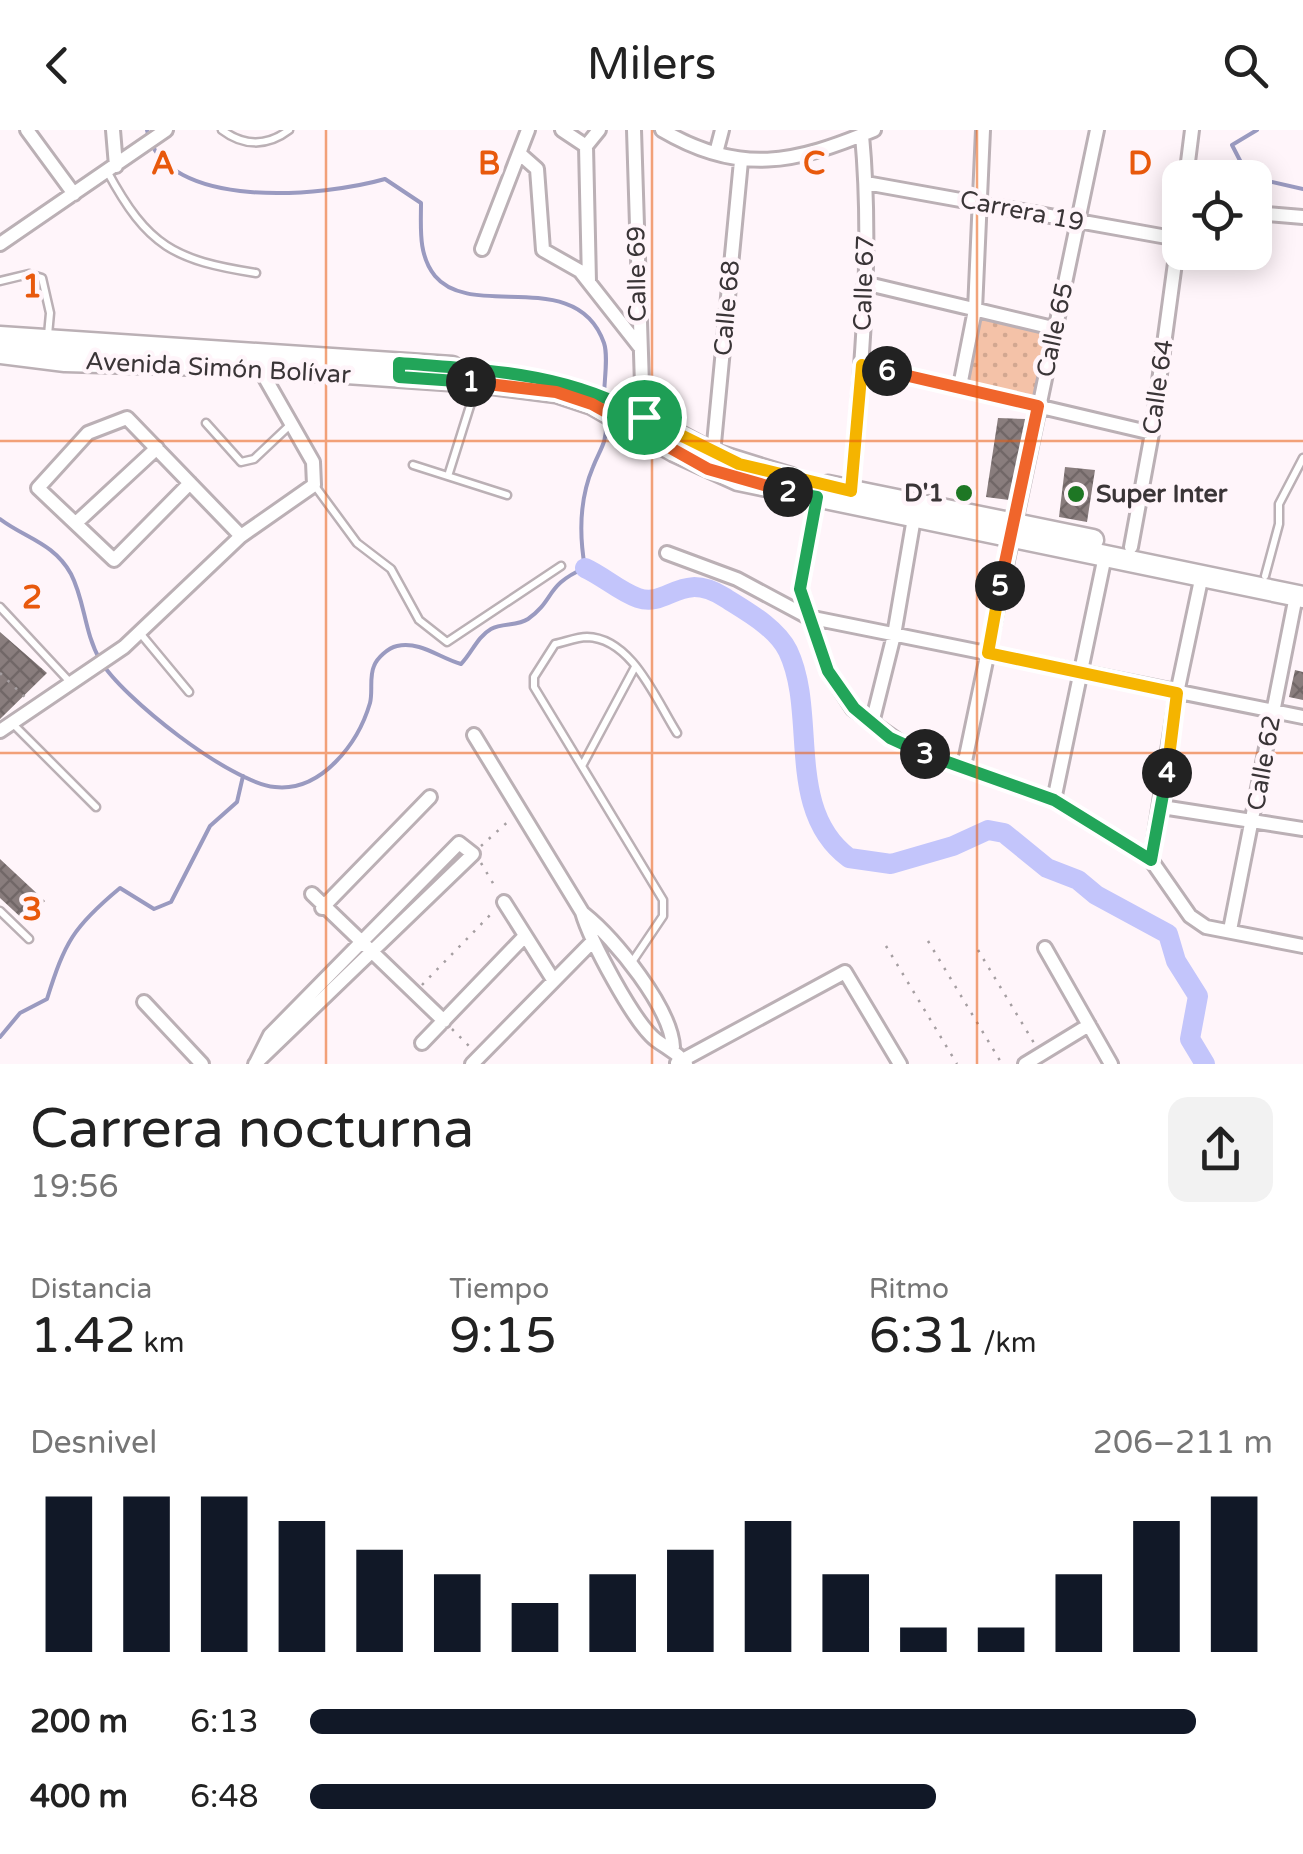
<!DOCTYPE html>
<html lang="es">
<head>
<meta charset="utf-8">
<style>
  body { margin:0; font-family:"Varela Round",sans-serif; background:#f2f2f2; color:#222; height:100vh; display:flex; flex-direction:column; font-size:38px; white-space:nowrap }
  * { box-sizing:border-box; margin:0 }
  p { font-size:32px; color:#767676 }
  .icon { flex:none; width:55px; height:55px; fill:none; stroke:currentColor; stroke-width:2; stroke-linecap:round; stroke-linejoin:round }
  .map { position:relative; height:934px; overflow:hidden }
  .drawer { display:flex; flex-direction:column; background:#fff; flex:1 }
  .drawer>* { flex:none }
  .fabs { position:absolute; left:1162px; top:30px; display:grid; gap:20px }
  .fabs a { display:grid; place-items:center; width:110px; height:110px; border-radius:20px; background:#fff; box-shadow:0 5px 25px #0003; font-size:50px }
  .pin { position:absolute; display:grid; place-items:center; width:85px; height:85px; color:#fff; margin:-42px; border:5px solid #fff; border-radius:50%; box-shadow:0 2px 10px #0007 }
  .km { position:absolute; width:50px; height:50px; margin:-25px; border-radius:50%; background:#222; color:#fff; font-size:28px; line-height:50px; text-align:center }
  .round { display:grid; place-items:center; flex:none; width:105px; height:105px; border-radius:20px; background:#f2f2f2 }
  .headline { display:flex; align-items:center; justify-content:space-between; height:170px; padding:0 30px }
  h1 { font-size:55px; font-weight:600; line-height:75px }
  .figures { display:grid; grid-template-columns:repeat(3,1fr); gap:15px; height:170px; padding:10px 30px }
  .figures div { display:grid; align-content:center }
  .figures b { font-size:50px; font-weight:600 }
  .figures small { font-size:28px; font-weight:400 }
  .figures p { font-size:28px }
  .chart { height:280px; padding:20px 30px }
  .chart p { display:flex; justify-content:space-between }
  .chart svg { width:100%; height:180px; margin-top:10px; stroke:#111827; stroke-width:6 }
  ul { padding:0 30px; list-style:none; font-size:32px }
  li { display:grid; grid-template-columns:160px 120px 1fr; align-items:center; height:75px }
  li i { height:25px; border-radius:12px; background:#111827 }
  header { display:flex; justify-content:space-between; align-items:center; height:130px; padding:0 30px; background:#fff; font-size:45px; font-weight:600 }
  .map>svg:first-child { display:block }
  .park { fill:url(#park-dots) }
  .lines { fill:none; stroke-linecap:round; stroke-linejoin:round }
  .stream { stroke:#9a9ac0; stroke-width:4 }
  .river { stroke:#c3c5fb; stroke-width:20 }
  .building { fill:url(#building-cross-hatch) }
  .lane-casing { stroke:#bbb0b5; stroke-width:11 }
  .street-casing { stroke:#bbb0b5; stroke-width:18 }
  .primary-casing { stroke:#bbb0b5; stroke-width:25 }
  .path { stroke:#a59ea1; stroke-width:2.5; stroke-dasharray:2.5 8; stroke-linecap:butt }
  .lane { stroke:#fff; stroke-width:6 }
  .street { stroke:#fff; stroke-width:12 }
  .primary { stroke:#fff; stroke-width:20 }
  .split-1-casing { stroke:#fff; stroke-width:20 }
  .split-2-casing { stroke:#fff; stroke-width:20 }
  .split-3-casing { stroke:#fff; stroke-width:20 }
  .split-4-casing { stroke:#fff; stroke-width:20 }
  .split-5-casing { stroke:#fff; stroke-width:20 }
  .split-6-casing { stroke:#fff; stroke-width:20 }
  .split-7-casing { stroke:#fff; stroke-width:20 }
  .split-1 { stroke:#22a559; stroke-width:12 }
  .split-2 { stroke:#f0652b; stroke-width:12 }
  .split-3 { stroke:#22a559; stroke-width:12 }
  .split-4 { stroke:#22a559; stroke-width:12 }
  .split-5 { stroke:#f5b400; stroke-width:12 }
  .split-6 { stroke:#f0652b; stroke-width:12 }
  .split-7 { stroke:#f5b400; stroke-width:12 }
  .grid { fill:none; stroke:#e8590c; stroke-width:2.5; stroke-opacity:0.55 }
  .poi-dot { fill:#1e7724; stroke:#fff5fa; stroke-width:4 }
  .labels { text-anchor:middle; dominant-baseline:central; stroke-width:9; stroke-linejoin:round; paint-order:stroke }
  .street-label { font-size:25px; fill:#3a3537; stroke:#fff5fa }
  .poi-label { font-size:25px; font-weight:bold; fill:#3a3537; stroke:#fff5fa; text-anchor:end }
  .grid-label { font-size:32px; text-anchor:middle; font-weight:bold; fill:#e8590c; stroke:#fff5fa; stroke-width:9; stroke-linejoin:round; paint-order:stroke }
</style>
</head>
<body>
<header><svg class="icon" aria-label="back" viewBox="0 0 24 24"><path d="M15 5l-7 7 7 7"/></svg>Milers<svg class="icon" aria-label="search" viewBox="0 0 24 24"><circle cx="10" cy="10" r="6"/><path d="M15 15l6 6"/></svg></header>
<div class="map">
<svg width="1303" height="934" viewBox="0 0 1303 934">
  <defs>
    <pattern id="park-dots" width="8" height="8" patternUnits="userSpaceOnUse" patternTransform="scale(2.5)"><rect width="8" height="8" fill="#f4c2a8"/><path d="M2 2h.1M6 6h.1" fill="none" stroke="#d2a791" stroke-width="1.8" stroke-linecap="round"/></pattern>
    <pattern id="building-cross-hatch" width="8" height="8" patternUnits="userSpaceOnUse" patternTransform="scale(2.5)"><rect width="8" height="8" fill="#897d7d"/><path d="M0 0l8 8M0 8l8-8" fill="none" stroke="#716767"/></pattern>
  </defs>
  <rect width="100%" height="100%" fill="#fff5fa"/>
  <path class="park" d="M975 180 1053 198 1039 276 960 256Z"/>
  <g class="lines">
    <path class="stream" d="M147 0C164 83 326 66 385 49L421 73C421 98 418 125 435 146 472 191 577 135 604 213 609 228 603 256 604 274
      M1249 48 1232 15 1257 0
      M1255 48 1303 59
      M0 389C25 408 54 413 71 444 85 471 84 502 100 530 122 568 231 653 275 657 321 662 358 614 370 573 373 562 369 547 374 536 377 528 388 518 397 516 421 511 439 528 461 534 472 523 477 507 491 499 502 493 518 496 528 489 555 470 545 455 585 438 579 404 579 370 593 337 600 319 607 313 606 293
      M0 907 20 883 47 869C65 812 73 797 120 758L154 779 171 772 210 696 237 672 243 646"/>
    <path class="river" d="M585 438C603 446 620 462 638 468 669 478 680 440 724 467 746 481 776 497 788 521 818 584 784 680 849 728L891 734 953 716 988 700 1004 703 1047 738 1078 750 1096 765 1168 804 1176 831 1198 866 1190 909 1205 934"/>
  </g>
  <path class="building" d="M998 288 1026 289 1009 370 986 367Z
    M1065 337 1095 340 1087 392 1059 387Z
    M0 502 47 543 0 589Z
    M1295 540 1303 542V570L1289 567Z
    M0 729 45 771 26 792 0 768Z"/>
  <g class="lines">
    <defs>
      <path id="lane" d="M222 0C243 16 267 17 289 0
        M107 41C148 117 174 130 256 143
        M1255 113H1256
        M0 151 29 144 42 148 50 183 48 205
        M206 293 241 332 254 329 290 295
        M413 335 507 365
        M448 346 476 257
        M315 356 357 413 391 439 419 490 447 512 561 436
        M1265 446 1279 394V374L1303 328
        M0 477 69 551
        M140 503 189 562
        M14 595 96 677
        M582 636 635 537
        M0 781 29 809
        M630 835 663 786V770L534 557V547L555 514C565 512 577 507 587 507 632 508 656 570 677 603"/>
      <path id="street" d="M27 0 74 64
        M113 0 116 36
        M562 0 586 16
        M634 0 643 287
        M662 0C740 46 795 33 874 0
        M716 23 722 0
        M520 24 537 39 543 120 580 141 639 216
        M1186 48 1192 0
        M866 53 1178 109
        M1255 83 1303 87
        M0 114 166 0
        M482 119 528 0
        M589 152 586 16 599 0
        M864 153 1053 198
        M862 235 1152 303
        M960 256 975 180 983 0
        M713 324 741 31
        M190 353 114 430 38 358 88 303 127 288 241 406
        M851 361C861 243 873 123 862 5
        M817 367 800 459 828 541 853 579 907 617 1054 670 1151 730 1190 786 1206 797 1303 816
        M76 393 157 318
        M1131 417 1152 303 1180 96
        M667 423 737 449 808 487 1303 587
        M872 593 894 505 914 388
        M0 601 124 517 241 406 314 355 313 332 260 239
        M474 605 582 782C590 810 634 893 656 910 668 919 676 921 686 934
        M964 636 1097 0
        M1054 670 1105 426
        M1162 677 1303 699
        M1151 730 1177 563 1202 445
        M312 764 444 891
        M504 772 552 848
        M322 778 430 667
        M584 784C615 809 671 878 673 917
        M1230 800 1296 466
        M1045 818 1111 934
        M144 872 202 934
        M422 913 523 808
        M677 933 845 842 900 934
        M255 934 473 724 459 713 270 905 256 933
        M472 934 591 813
        M1025 934 1089 895"/>
      <path id="primary" d="M0 207 452 237
        M0 223 65 231 242 236 478 252 556 262 592 274 674 321 738 350 1303 467
        M638 284 713 324 790 348
        M828 356 1093 410"/>
    </defs>
    <use href="#lane" class="lane-casing"/>
    <use href="#street" class="street-casing"/>
    <use href="#primary" class="primary-casing"/>
    <path class="path" d="M0 543 26 568
      M481 716 512 688
      M481 733 497 760
      M928 811 1002 934
      M886 816 957 934
      M978 820 1034 913
      M422 855 493 782
      M452 899 471 918"/>
    <use href="#lane" class="lane"/>
    <use href="#street" class="street"/>
    <use href="#primary" class="primary"/>
  </g>
  <g class="lines">
    <defs>
      <path id="split-1" d="M471 252 399 247V233C485 240 567 242 644 287"/>
      <path id="split-2" d="M471 252 556 262 592 274 708 339 788 362"/>
      <path id="split-3" d="M788 362 817 367 800 459 828 541 854 578 890 608 925 624"/>
      <path id="split-4" d="M925 624 1054 670 1151 730 1167 643"/>
      <path id="split-5" d="M1000 456 988 523 1177 563 1167 643"/>
      <path id="split-6" d="M887 241 1038 276 1000 456"/>
      <path id="split-7" d="M644 287 739 334 851 361 862 235 887 241"/>
    </defs>
    <use href="#split-1" class="split-1-casing"/>
    <use href="#split-2" class="split-2-casing"/>
    <use href="#split-3" class="split-3-casing"/>
    <use href="#split-4" class="split-4-casing"/>
    <use href="#split-5" class="split-5-casing"/>
    <use href="#split-6" class="split-6-casing"/>
    <use href="#split-7" class="split-7-casing"/>
    <use href="#split-1" class="split-1"/>
    <use href="#split-2" class="split-2"/>
    <use href="#split-3" class="split-3"/>
    <use href="#split-4" class="split-4"/>
    <use href="#split-5" class="split-5"/>
    <use href="#split-6" class="split-6"/>
    <use href="#split-7" class="split-7"/>
  </g>
  <path class="grid" d="M326 0V934M652 0V934M977 0V934M0 311H1303M0 623H1303"/>
  <g class="poi-dot">
    <circle cx="964" cy="363" r="10"/>
    <circle cx="1076" cy="364" r="10"/>
  </g>
  <g class="labels">
    <g class="street-label">
      <text transform="translate(1022 81) rotate(11)">Carrera 19</text>
      <text transform="translate(637 144) rotate(-91)">Calle 69</text>
      <text transform="translate(864 153) rotate(-88)">Calle 67</text>
      <text transform="translate(727 178) rotate(-85)">Calle 68</text>
      <text transform="translate(1055 200) rotate(-78)">Calle 65</text>
      <text transform="translate(218 238) rotate(3)">Avenida Simón Bolívar</text>
      <text transform="translate(1158 257) rotate(-82)">Calle 64</text>
      <text transform="translate(1264 633) rotate(-80)">Calle 62</text>
    </g>
    <g class="poi-label">
      <text x="944" y="363">D'1</text>
      <text x="1096" y="364" text-anchor="start">Super Inter</text>
    </g>
  </g>
  <g class="grid-label">
    <text x="163" y="44">A</text>
    <text x="489" y="44">B</text>
    <text x="814" y="44">C</text>
    <text x="1140" y="44">D</text>
    <text x="32" y="167">1</text>
    <text x="32" y="478">2</text>
    <text x="32" y="790">3</text>
  </g>
</svg>
<div class="fabs">
<a><svg class="icon" aria-label="locate" viewBox="0 0 24 24"><circle cx="12" cy="12" r="6"/><path d="M12 2v4M12 18v4M2 12h4M18 12h4"/></svg></a>
</div>
<div class="pin" style="left:644px;top:287px;background:#1e9e55"><svg class="icon" aria-label="arrive" viewBox="0 0 24 24"><path d="M6 21V4h12l-3 4 3 4H6"/></svg></div>
<b class="km" style="left:471px;top:252px">1</b>
<b class="km" style="left:788px;top:362px">2</b>
<b class="km" style="left:925px;top:624px">3</b>
<b class="km" style="left:1167px;top:643px">4</b>
<b class="km" style="left:1000px;top:456px">5</b>
<b class="km" style="left:887px;top:241px">6</b>
</div>
<section class="drawer">
<div class="headline"><div><h1>Carrera nocturna</h1><p>19:56</p></div><a class="round"><svg class="icon" aria-label="share" viewBox="0 0 24 24"><path d="M12 15V3M7 8l5-5 5 5M5 13v7h14v-7"/></svg></a></div>
<div class="figures">
<div><p>Distancia</p><b>1.42<small> km</small></b></div>
<div><p>Tiempo</p><b>9:15</b></div>
<div><p>Ritmo</p><b>6:31<small> /km</small></b></div>
</div>
<div class="chart"><p><span>Desnivel</span>206–211 m</p>
<svg viewBox="0 0 160 44" preserveAspectRatio="none"><path d="M5 44V6M15 44V6M25 44V6M35 44V12M45 44V19M55 44V25M65 44V32M75 44V25M85 44V19M95 44V12M105 44V25M115 44V38M125 44V38M135 44V25M145 44V12M155 44V6"/></svg>
</div>
<ul>
<li><b>200 m</b>6:13<i style="width:92%"></i></li>
<li><b>400 m</b>6:48<i style="width:65%"></i></li>
</ul>
</section>
</body>
</html>
